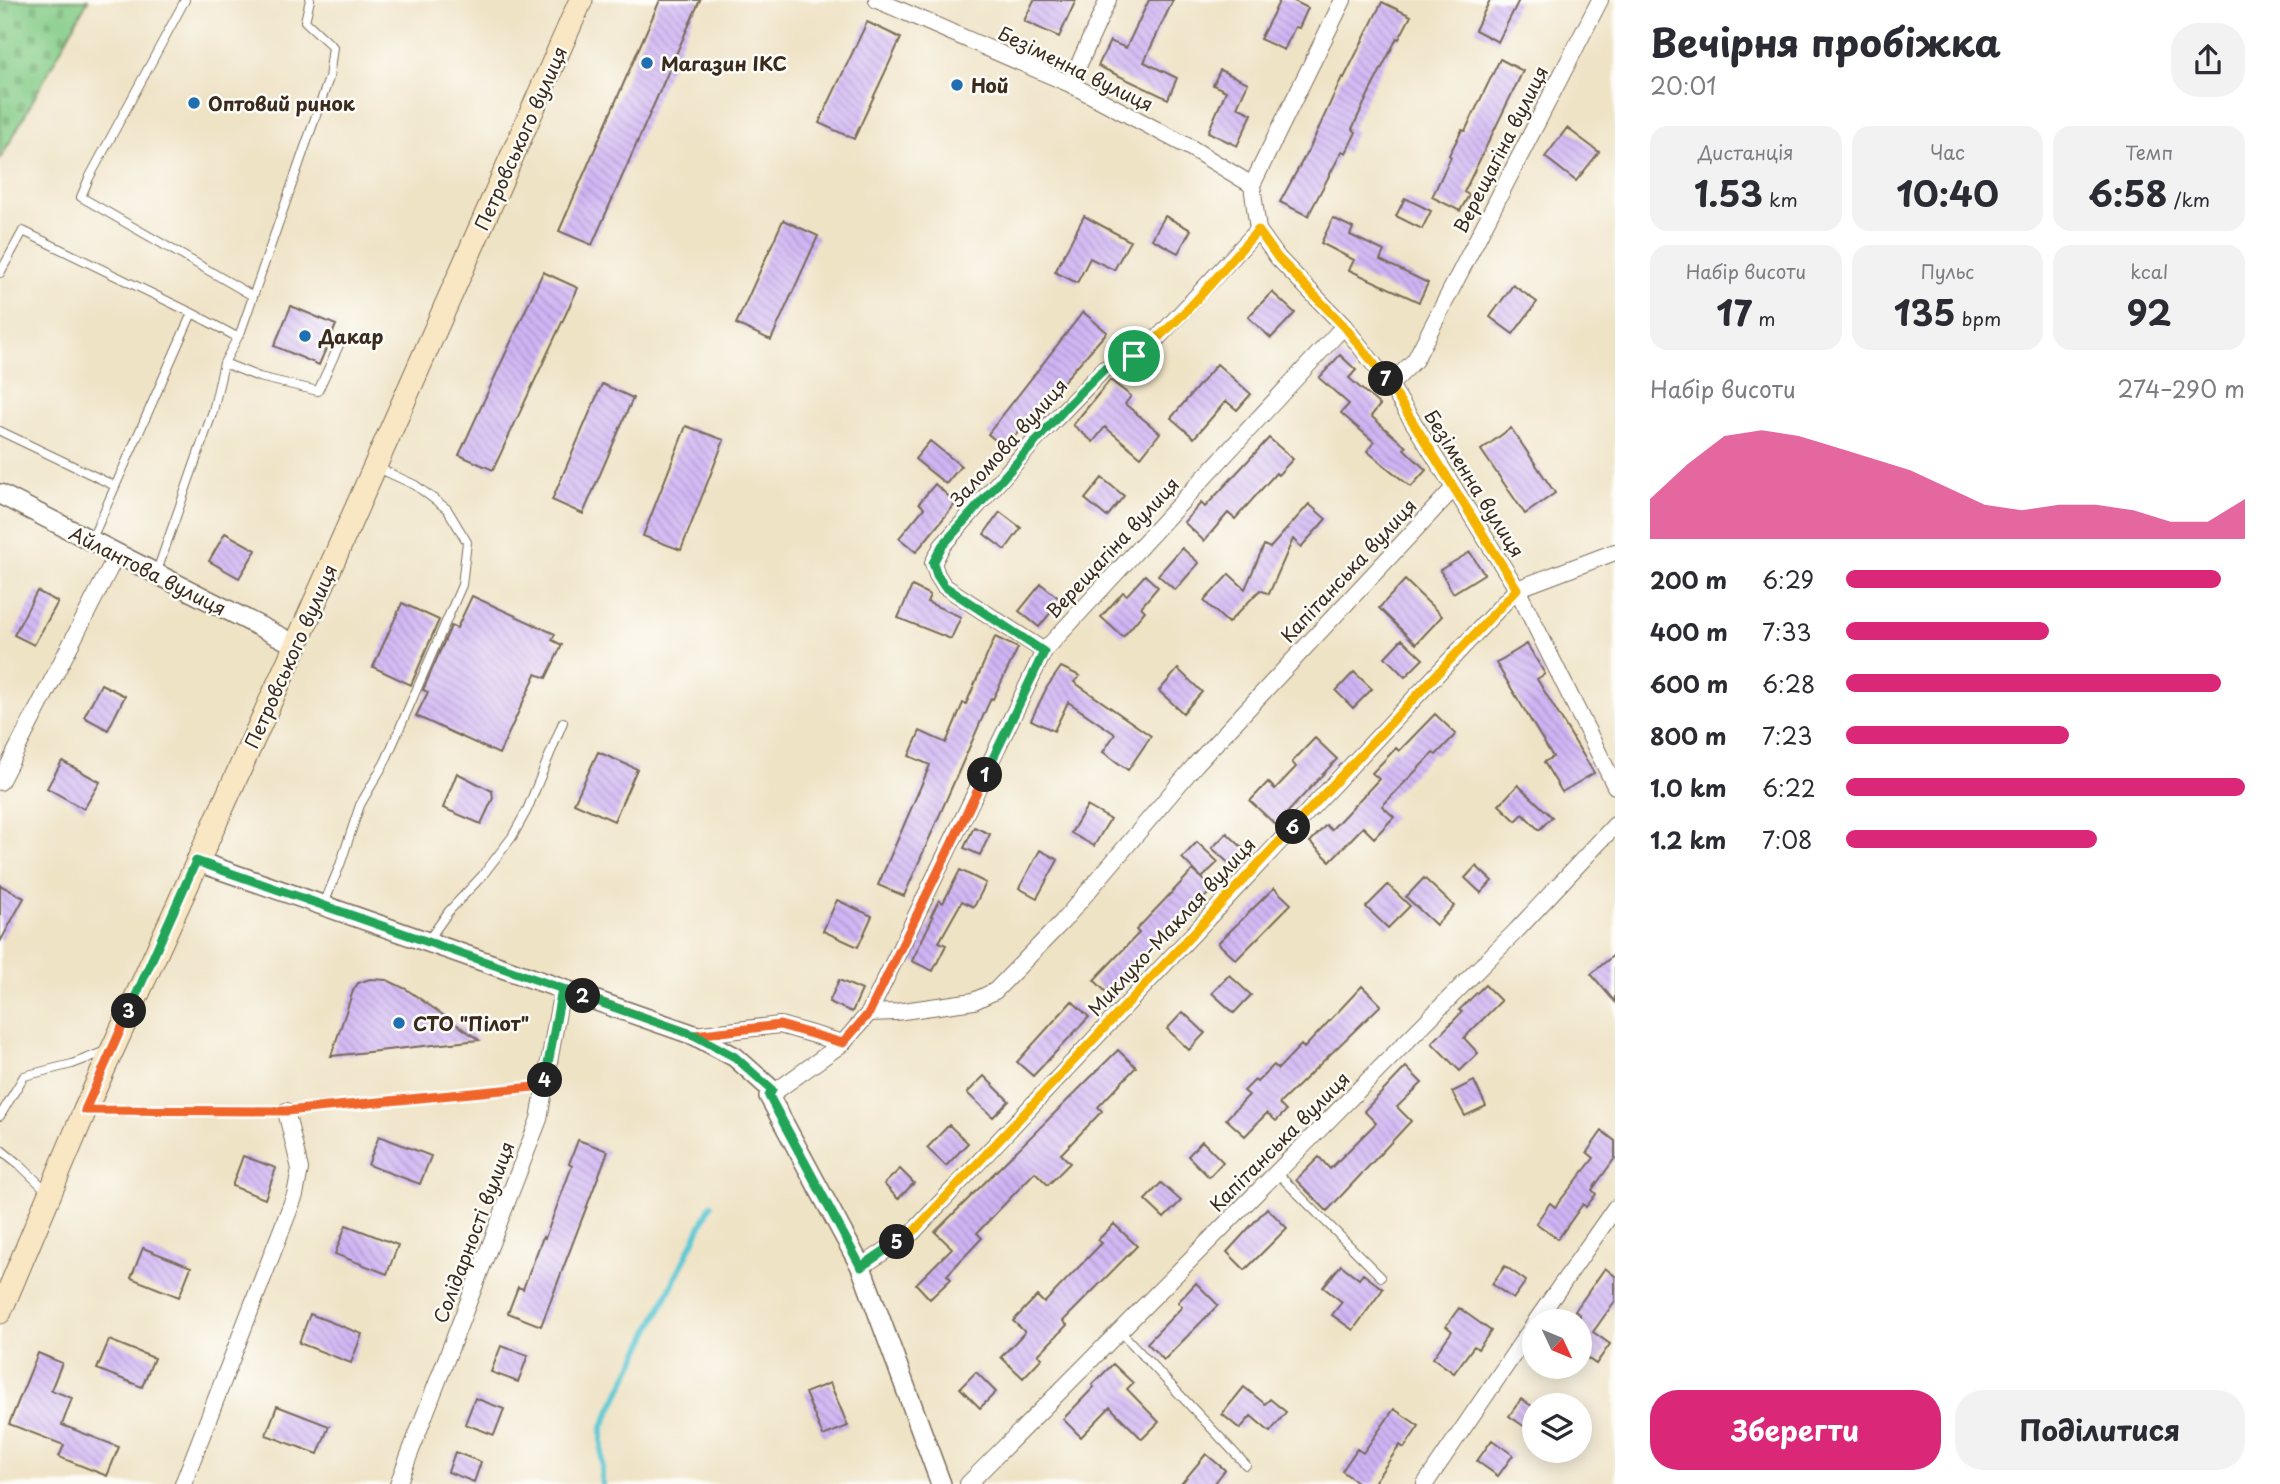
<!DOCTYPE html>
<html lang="uk">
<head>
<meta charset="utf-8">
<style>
  body { margin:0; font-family:"Playpen Sans",sans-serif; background:#f2f2f3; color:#2b2b33; height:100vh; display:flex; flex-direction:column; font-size:26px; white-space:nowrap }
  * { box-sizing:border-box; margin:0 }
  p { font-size:23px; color:#7c7c81 }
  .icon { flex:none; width:38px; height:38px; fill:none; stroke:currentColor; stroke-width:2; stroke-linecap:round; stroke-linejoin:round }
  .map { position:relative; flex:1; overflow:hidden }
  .panel { display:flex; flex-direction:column; background:#fff; width:665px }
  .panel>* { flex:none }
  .needle { width:46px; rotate:134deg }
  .buttons { position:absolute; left:1522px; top:1309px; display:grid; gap:14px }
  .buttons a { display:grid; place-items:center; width:70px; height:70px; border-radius:50%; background:#fff; box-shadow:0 4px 18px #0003; font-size:35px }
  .pin { position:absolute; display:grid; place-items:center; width:60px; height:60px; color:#fff; margin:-30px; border:4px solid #fff; border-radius:50%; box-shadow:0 2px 7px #0007 }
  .km { position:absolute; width:35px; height:35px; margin:-18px; border-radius:50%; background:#222; color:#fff; font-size:19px; line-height:35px; text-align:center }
  .round { display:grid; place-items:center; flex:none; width:74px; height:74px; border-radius:28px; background:#f2f2f3 }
  .headline { display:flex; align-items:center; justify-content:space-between; height:119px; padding:0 35px }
  h1 { font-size:38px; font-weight:700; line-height:52px }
  .metrics { display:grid; grid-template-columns:repeat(3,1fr); gap:10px; height:119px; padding:7px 35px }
  .metrics div { display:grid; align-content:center; border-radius:18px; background:#f2f2f3; text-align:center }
  .metrics b { font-size:35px; font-weight:700 }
  .metrics small { font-size:19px; font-weight:400 }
  .metrics p { font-size:19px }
  .chart { height:196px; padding:14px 35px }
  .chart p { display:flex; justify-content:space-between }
  .chart svg { width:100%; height:126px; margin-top:7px; fill:#db2777; opacity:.7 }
  .button { display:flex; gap:14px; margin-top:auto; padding:14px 35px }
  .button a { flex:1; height:80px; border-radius:28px; background:#db2777; color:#fff; font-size:28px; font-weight:700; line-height:80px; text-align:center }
  .button a+a { background:#f2f2f3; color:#2b2b33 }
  ul { padding:0 35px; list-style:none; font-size:23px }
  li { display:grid; grid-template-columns:112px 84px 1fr; align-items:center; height:52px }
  li i { height:18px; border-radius:9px; background:#db2777 }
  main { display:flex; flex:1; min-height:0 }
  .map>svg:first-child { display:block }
  .cemetery { fill:url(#cemetery-stones); stroke:#607b52; stroke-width:2 }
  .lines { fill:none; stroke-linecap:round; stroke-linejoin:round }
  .stream { stroke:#5cc8d4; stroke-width:6 }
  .building { fill:url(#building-back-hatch) }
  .service-casing { stroke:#7a6b59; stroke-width:10 }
  .minor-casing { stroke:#7a6b59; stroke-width:18 }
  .tertiary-casing { stroke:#7a6b59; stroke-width:22 }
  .secondary-casing { stroke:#7a6b59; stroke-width:25 }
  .service { stroke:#fff; stroke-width:8 }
  .minor { stroke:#fff; stroke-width:16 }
  .tertiary { stroke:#fff; stroke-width:19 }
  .secondary { stroke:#f9e7c3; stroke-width:23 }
  .split-1-casing { stroke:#fff; stroke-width:14 }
  .split-2-casing { stroke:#fff; stroke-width:14 }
  .split-3-casing { stroke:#fff; stroke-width:14 }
  .split-4-casing { stroke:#fff; stroke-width:14 }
  .split-5-casing { stroke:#fff; stroke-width:14 }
  .split-6-casing { stroke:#fff; stroke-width:14 }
  .split-7-casing { stroke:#fff; stroke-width:14 }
  .split-8-casing { stroke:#fff; stroke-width:14 }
  .split-1 { stroke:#22a559; stroke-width:9 }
  .split-2 { stroke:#f0652b; stroke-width:9 }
  .split-3 { stroke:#22a559; stroke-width:9 }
  .split-4 { stroke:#f0652b; stroke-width:9 }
  .split-5 { stroke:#22a559; stroke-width:9 }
  .split-6 { stroke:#f5b400; stroke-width:9 }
  .split-7 { stroke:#f5b400; stroke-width:9 }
  .split-8 { stroke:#f5b400; stroke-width:9 }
  .poi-dot { fill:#1f6fb2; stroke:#fdfcf7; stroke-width:2.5 }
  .labels { text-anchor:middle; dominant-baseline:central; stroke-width:5; stroke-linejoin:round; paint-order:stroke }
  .poi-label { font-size:19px; font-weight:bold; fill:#3b2a1e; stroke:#fdfcf7; text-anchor:start }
  .street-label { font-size:19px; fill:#3b2a1e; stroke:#fdfcf7 }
</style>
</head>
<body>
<main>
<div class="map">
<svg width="1615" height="1484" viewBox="0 0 1615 1484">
  <defs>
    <pattern id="cemetery-stones" width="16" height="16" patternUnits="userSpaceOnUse" patternTransform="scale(1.75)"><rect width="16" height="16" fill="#84cc87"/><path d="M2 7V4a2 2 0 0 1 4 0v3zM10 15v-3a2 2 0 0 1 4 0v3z" fill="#73af74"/></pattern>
    <pattern id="building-back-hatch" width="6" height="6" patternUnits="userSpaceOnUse" patternTransform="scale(1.75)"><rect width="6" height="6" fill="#d0b5f5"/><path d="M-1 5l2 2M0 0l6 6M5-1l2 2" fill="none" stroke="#aa93c6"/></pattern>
  </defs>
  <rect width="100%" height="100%" fill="#fdfcf7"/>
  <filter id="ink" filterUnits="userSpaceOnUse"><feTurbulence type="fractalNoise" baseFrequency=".0143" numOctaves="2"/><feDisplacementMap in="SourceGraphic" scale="14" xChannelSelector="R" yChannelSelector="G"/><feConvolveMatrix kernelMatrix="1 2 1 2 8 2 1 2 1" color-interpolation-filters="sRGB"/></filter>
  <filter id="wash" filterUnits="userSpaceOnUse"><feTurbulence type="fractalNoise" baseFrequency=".00686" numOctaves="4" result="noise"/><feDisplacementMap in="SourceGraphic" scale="28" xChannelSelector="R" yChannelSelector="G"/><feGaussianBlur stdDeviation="1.57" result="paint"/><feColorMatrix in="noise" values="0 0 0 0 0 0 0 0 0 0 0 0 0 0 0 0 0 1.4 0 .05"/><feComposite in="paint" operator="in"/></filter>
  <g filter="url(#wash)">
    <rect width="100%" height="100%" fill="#efe3c6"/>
    <path class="cemetery" d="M0 0H88L0 160Z"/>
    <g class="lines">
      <path class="stream" d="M602 1484V1428L711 1205"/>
    </g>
    <g id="blocks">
      <path class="building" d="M660 0H700L592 245 559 231Z
        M1034 0H1076L1059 37 1024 21Z
        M1149 0H1173L1144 62 1177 78 1168 99 1098 66 1110 41 1126 48Z
        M1280 0H1292L1308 8 1299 28 1295 27 1284 50 1260 39Z
        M1490 0H1519L1498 42 1475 30Z
        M1382 2 1411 16 1399 39 1397 38 1370 91 1352 129 1356 132 1346 153 1342 151 1308 216 1280 202 1311 145 1342 77 1344 78Z
        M867 22 901 38 854 139 819 123Z
        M1500 59 1523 71 1464 192 1469 195 1460 211 1432 197 1451 157 1449 155 1462 130 1465 131Z
        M1220 70 1248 83 1237 107 1252 114 1237 146 1208 132 1226 91 1213 85Z
        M1567 128 1599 152 1576 181 1545 157Z
        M1405 198 1431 211 1422 229 1396 216Z
        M1084 216 1130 241 1114 270 1090 258 1077 283 1055 272Z
        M1165 216 1191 230 1178 253 1152 239Z
        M1333 218 1353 228 1350 235 1384 251 1380 260 1428 283 1419 302 1349 270 1354 260 1321 243Z
        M783 220 818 236 771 340 736 324Z
        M543 272 578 288 493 470 459 455Z
        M1513 285 1537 302 1513 334 1490 317Z
        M1272 292 1295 313 1271 338 1248 317Z
        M291 306 336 325 319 365 274 346Z
        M1083 312 1107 332 1055 391 1053 390 1005 448 988 434Z
        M1340 355 1356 370 1349 378 1380 405 1371 416 1406 447 1404 449 1426 470 1411 487 1367 451 1374 442 1341 413 1349 404 1319 378Z
        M1217 364 1251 394 1237 410 1226 401 1194 438 1171 418Z
        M1110 380 1131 396 1125 404 1160 433 1141 457 1105 427 1093 442 1073 425Z
        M602 384 633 398 583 514 552 500Z
        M686 426 724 440 681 550 643 536Z
        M1511 428 1555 493 1525 514 1481 450Z
        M1269 438 1293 459 1278 475 1276 473 1235 519 1228 513 1204 541 1184 522 1201 503 1205 507Z
        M930 441 961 466 946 484 915 459Z
        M1102 478 1124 496 1107 517 1085 499Z
        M935 484 956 503 916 552 899 538 924 508 919 503Z
        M1309 504 1326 519 1301 547 1293 539 1269 594 1260 590 1228 623 1204 601 1229 574 1245 589 1264 545 1270 548Z
        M1000 512 1021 528 1005 550 984 534Z
        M225 533 256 550 239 578 209 561Z
        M1182 548 1199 563 1175 590 1158 575Z
        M1470 552 1484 574 1453 593 1440 570Z
        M1145 575 1158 587 1141 607 1145 611 1123 637 1101 617 1123 592 1127 595Z
        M1405 580 1442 616 1416 644 1379 608Z
        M1041 584 1061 600 1039 627 1019 611Z
        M912 586 930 595 927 602 961 617 951 639 898 618Z
        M37 591 58 602 34 645 14 635Z
        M472 596 555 634 552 640 562 645 546 678 536 674 499 754 416 716 428 692 423 690 451 626 457 628Z
        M402 603 439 620 411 685 373 667Z
        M995 637 1018 648 993 699 991 698 904 896 878 885 930 765 909 756 920 731 946 743 963 703 966 704Z
        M1402 639 1423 659 1405 677 1385 657Z
        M1527 644 1545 674 1537 679 1594 773 1562 792 1544 762 1553 757 1496 663Z
        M1061 667 1080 676 1074 682 1151 736 1128 770 1103 752 1115 734 1068 702 1054 731 1031 720 1047 687Z
        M1178 669 1202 692 1183 713 1159 691Z
        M1354 672 1372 689 1353 708 1336 691Z
        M101 684 125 696 108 730 84 717Z
        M1435 714 1456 734 1436 755 1433 753 1382 806 1394 817 1374 838 1363 827 1330 861 1310 842 1326 825 1331 830 1379 779 1372 773 1396 748 1399 751Z
        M1315 738 1337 759 1276 825 1250 801 1268 782 1275 789 1296 767 1292 762Z
        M598 752 637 769 614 821 574 803Z
        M62 761 100 782 84 809 47 788Z
        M457 773 492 791 493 798 481 824 443 808Z
        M1518 785 1552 817 1539 830 1523 814 1516 821 1499 805Z
        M1087 806 1110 819 1094 846 1071 833Z
        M974 827 990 834 980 855 964 848Z
        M1227 833 1248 853 1234 868 1212 848Z
        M1197 842 1218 862 1202 878 1182 858Z
        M1040 850 1058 860 1037 898 1019 888Z
        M1476 866 1492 881 1481 893 1465 878Z
        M960 870 986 883 974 907 962 901 939 942 946 945 933 971 912 961 933 917 931 916 939 900 943 903Z
        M1193 870 1213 889 1193 909 1191 907 1135 964 1138 967 1110 996 1094 980 1139 933 1136 930Z
        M1424 878 1454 906 1436 925 1406 897Z
        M0 885 24 898 0 942Z
        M1388 885 1410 906 1388 928 1366 907Z
        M1274 888 1291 904 1236 960 1218 943Z
        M837 900 872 916 858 947 823 931Z
        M1615 954V1002L1591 974Z
        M1229 975 1251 995 1234 1013 1212 993Z
        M370 979 387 980 406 989 479 1040 331 1056 353 991 358 983Z
        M839 980 862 990 852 1012 829 1002Z
        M1485 985 1501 1001 1464 1038 1478 1053 1460 1071 1432 1043 1462 1012 1459 1010Z
        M1362 986 1381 1005 1279 1104 1286 1111 1276 1121 1267 1113 1245 1136 1226 1119 1249 1095 1244 1091 1255 1080 1257 1082 1274 1065 1278 1069 1301 1045 1304 1048Z
        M1072 1001 1089 1017 1033 1076 1017 1062Z
        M1183 1012 1205 1033 1189 1050 1167 1029Z
        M1118 1050 1136 1067 1098 1107 1102 1111 1061 1154 1070 1163 1048 1185 1035 1172 977 1233 982 1238 947 1275 951 1279 930 1299 916 1284 952 1248 935 1232Z
        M1406 1067 1422 1083 1397 1107 1411 1121 1327 1211 1296 1180 1319 1157 1330 1169 1376 1123 1364 1111Z
        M984 1076 1009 1101 993 1117 967 1093Z
        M1474 1081 1486 1106 1465 1116 1452 1092Z
        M949 1125 968 1143 946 1166 927 1148Z
        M1602 1131 1615 1141V1158L1592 1190 1596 1194 1586 1207 1583 1204 1558 1239 1536 1223 1550 1203 1555 1207 1594 1158 1587 1152Z
        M379 1136 431 1156 420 1184 368 1165Z
        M578 1140 608 1151 541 1326 508 1313 518 1287 523 1289 543 1237 545 1238 572 1166 569 1164Z
        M1202 1141 1223 1162 1209 1177 1188 1156Z
        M243 1156 276 1168 265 1199 232 1186Z
        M900 1169 914 1183 898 1199 884 1184Z
        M1161 1183 1181 1201 1164 1218 1145 1200Z
        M1267 1208 1287 1228 1245 1270 1227 1252Z
        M1114 1224 1137 1246 1063 1321 1067 1325 1038 1355 1042 1358 1023 1378 1001 1357 1025 1332 1013 1321 1037 1296 1044 1303 1102 1243 1098 1240Z
        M346 1225 398 1245 387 1274 335 1254Z
        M143 1248 191 1267 179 1297 131 1278Z
        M1341 1265 1359 1279 1363 1274 1383 1289 1353 1330 1332 1315 1342 1302 1323 1287Z
        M1505 1266 1526 1281 1513 1299 1492 1284Z
        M1605 1268 1615 1276V1301L1593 1332 1610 1344 1596 1364 1580 1353V1315L1575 1311Z
        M1196 1283 1218 1305 1164 1360 1147 1343 1182 1307 1178 1302Z
        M1459 1308 1491 1331 1478 1349 1474 1346 1454 1373 1433 1358 1452 1331 1446 1326Z
        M310 1314 362 1334 351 1363 299 1343Z
        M109 1340 154 1358 142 1387 97 1369Z
        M501 1346 528 1355 518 1382 491 1372Z
        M38 1353 62 1363 51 1390 72 1398 62 1425 119 1447 107 1476 59 1457 64 1445 9 1424Z
        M1113 1364 1133 1383 1127 1389 1159 1422 1142 1439 1110 1407 1081 1437 1063 1419 1094 1387 1092 1385Z
        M976 1372 996 1392 980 1408 960 1388Z
        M830 1383 848 1426 823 1436 805 1393Z
        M1244 1387 1265 1404 1270 1399 1286 1412 1270 1432 1251 1416 1240 1429 1222 1414Z
        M475 1398 504 1409 494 1435 465 1424Z
        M1521 1399 1535 1408V1420L1528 1429 1509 1416Z
        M277 1406 329 1426 318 1454 266 1435Z
        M1394 1409 1419 1426 1404 1448 1400 1445 1373 1484H1360L1342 1471 1357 1449 1363 1453Z
        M1492 1440 1513 1455 1498 1476 1477 1461Z
        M455 1452 481 1462 474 1482 448 1472Z
        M1206 1454 1225 1470 1214 1484H1181Z"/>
    </g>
  </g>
  <g filter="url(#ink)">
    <use href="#blocks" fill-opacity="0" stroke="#7a6b59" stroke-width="2"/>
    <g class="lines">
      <defs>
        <path id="service" d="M185 0 89 178 81 197 253 296
          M0 273 23 231 192 313 91 541
          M192 313 237 337
          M224 363 259 377 318 391 340 343
          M0 431 115 486
          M156 574 213 411 224 363 241 331 329 78 333 47 305 21 310 0
          M323 906 340 865 360 805 385 762 462 585 467 542 447 509 415 485 376 467
          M427 942 449 911 482 876 512 837 527 810 563 722
          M88 1110 286 1111 544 1086
          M0 1116 24 1076 72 1064 106 1051
          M0 1149 20 1165 47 1191
          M1277 1173 1381 1277
          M1120 1331 1246 1465"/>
        <path id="minor" d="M877 0 1070 84 1191 148 1252 185
          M1070 84 1108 0
          M1258 230 1278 258 1344 326 1390 385 1517 589 1615 786
          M1390 385 1415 360 1600 0
          M1044 651 944 586 937 575 933 563 942 546 1039 436 1104 369 1134 356 1155 341 1258 230 1252 185 1343 0
          M0 782 117 554
          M869 1013 896 1012 974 1001 995 991 1062 922 1196 764 1453 489
          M694 1035 780 1025 843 1043
          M769 1096 843 1043 869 1013 1044 651 1344 326
          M861 1267 913 1232 1517 589 1615 552
          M1536 1321 1615 1208
          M183 1484 295 1195 300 1169 286 1111
          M398 1484 539 1119 562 989
          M968 1484 1517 930 1615 825
          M1425 1484 1535 1323"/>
        <path id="tertiary" d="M0 494 296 645
          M196 861 694 1035 735 1057 772 1090 769 1096 861 1267 941 1484"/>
        <path id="secondary" d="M0 1312 85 1110 296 645 581 0"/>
      </defs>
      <use href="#service" class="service-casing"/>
      <use href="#minor" class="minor-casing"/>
      <use href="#tertiary" class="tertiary-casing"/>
      <use href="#secondary" class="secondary-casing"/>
      <use href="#service" class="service"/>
      <use href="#minor" class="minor"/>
      <use href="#tertiary" class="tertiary"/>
      <use href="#secondary" class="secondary"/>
    </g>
  </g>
  <g class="lines" filter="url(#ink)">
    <defs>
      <path id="split-1" d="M985 775 1044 652 944 586 937 575 933 563 942 546 1070 403 1104 369 1134 356"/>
      <path id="split-2" d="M583 996 694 1035 780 1025 843 1043 869 1013 985 775"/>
      <path id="split-3" d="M129 1011 196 861 583 996"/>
      <path id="split-4" d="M129 1011 85 1110 286 1111 544 1086 545 1080"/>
      <path id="split-5" d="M545 1080 562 989 694 1035 735 1057 772 1090 769 1096 861 1267 897 1242"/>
      <path id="split-6" d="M897 1242 913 1232 1293 827"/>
      <path id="split-7" d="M1293 827 1517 589 1386 379"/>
      <path id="split-8" d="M1134 356C1182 323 1219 273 1258 230L1278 258 1344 326 1386 379"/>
    </defs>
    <use href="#split-1" class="split-1-casing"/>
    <use href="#split-2" class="split-2-casing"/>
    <use href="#split-3" class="split-3-casing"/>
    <use href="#split-4" class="split-4-casing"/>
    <use href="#split-5" class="split-5-casing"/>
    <use href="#split-6" class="split-6-casing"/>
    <use href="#split-7" class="split-7-casing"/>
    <use href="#split-8" class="split-8-casing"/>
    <use href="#split-1" class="split-1"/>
    <use href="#split-2" class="split-2"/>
    <use href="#split-3" class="split-3"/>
    <use href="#split-4" class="split-4"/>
    <use href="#split-5" class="split-5"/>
    <use href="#split-6" class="split-6"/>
    <use href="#split-7" class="split-7"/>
    <use href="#split-8" class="split-8"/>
  </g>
  <g class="poi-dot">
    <circle cx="647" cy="63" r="7"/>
    <circle cx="957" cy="85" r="7"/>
    <circle cx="194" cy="103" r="7"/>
    <circle cx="305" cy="336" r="7"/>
    <circle cx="399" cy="1023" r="7"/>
  </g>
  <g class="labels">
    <g class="poi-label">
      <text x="661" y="63">Магазин ІКС</text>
      <text x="971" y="85">Ной</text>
      <text x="208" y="103">Оптовий ринок</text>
      <text x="319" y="336">Дакар</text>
      <text x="413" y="1023">СТО "Пілот"</text>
    </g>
    <g class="street-label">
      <text transform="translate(1076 68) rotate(26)">Безіменна вулиця</text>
      <text transform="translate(520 138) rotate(-66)">Петровського вулиця</text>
      <text transform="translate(1500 149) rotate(-63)">Верещагіна вулиця</text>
      <text transform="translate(1008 442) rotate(-48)">Заломова вулиця</text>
      <text transform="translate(1475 483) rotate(58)">Безіменна вулиця</text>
      <text transform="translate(1112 547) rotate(-47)">Верещагіна вулиця</text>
      <text transform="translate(148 570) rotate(27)">Айлантова вулиця</text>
      <text transform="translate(1348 570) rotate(-47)">Капітанська вулиця</text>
      <text transform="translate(290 656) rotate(-66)">Петровського вулиця</text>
      <text transform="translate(1171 926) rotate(-47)">Миклухо-Маклая вулиця</text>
      <text transform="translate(1279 1141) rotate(-45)">Капітанська вулиця</text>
      <text transform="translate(473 1232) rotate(-69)">Солідарності вулиця</text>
    </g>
  </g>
</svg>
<div class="buttons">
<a><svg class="needle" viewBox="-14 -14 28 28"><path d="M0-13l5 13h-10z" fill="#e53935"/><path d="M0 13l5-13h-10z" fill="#7c7c81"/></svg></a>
<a><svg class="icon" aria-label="layers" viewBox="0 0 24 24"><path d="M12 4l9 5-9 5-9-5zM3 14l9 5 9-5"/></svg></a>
</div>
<div class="pin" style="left:1134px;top:356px;background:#1e9e55"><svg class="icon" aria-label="arrive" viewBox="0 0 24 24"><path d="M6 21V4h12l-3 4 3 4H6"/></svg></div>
<b class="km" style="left:985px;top:775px">1</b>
<b class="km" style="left:583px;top:996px">2</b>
<b class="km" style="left:129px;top:1011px">3</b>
<b class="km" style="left:545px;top:1080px">4</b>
<b class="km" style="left:897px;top:1242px">5</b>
<b class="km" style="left:1293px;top:827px">6</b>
<b class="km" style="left:1386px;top:379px">7</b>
</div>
<section class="panel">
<div class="headline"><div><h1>Вечірня пробіжка</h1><p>20:01</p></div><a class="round"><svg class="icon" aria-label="share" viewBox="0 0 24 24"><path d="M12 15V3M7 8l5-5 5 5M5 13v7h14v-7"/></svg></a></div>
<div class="metrics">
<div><p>Дистанція</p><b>1.53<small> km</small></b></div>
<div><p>Час</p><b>10:40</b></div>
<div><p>Темп</p><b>6:58<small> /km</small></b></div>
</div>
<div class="metrics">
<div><p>Набір висоти</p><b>17<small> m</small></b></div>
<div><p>Пульс</p><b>135<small> bpm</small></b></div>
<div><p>kcal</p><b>92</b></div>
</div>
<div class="chart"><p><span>Набір висоти</span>274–290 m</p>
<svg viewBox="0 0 160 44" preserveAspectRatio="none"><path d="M0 44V30L10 18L20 8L30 6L40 8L50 12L60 16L70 20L80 26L90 32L100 34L110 32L120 32L130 34L140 38L150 38L160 30V44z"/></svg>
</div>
<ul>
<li><b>200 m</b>6:29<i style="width:94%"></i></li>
<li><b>400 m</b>7:33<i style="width:51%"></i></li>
<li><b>600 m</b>6:28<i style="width:94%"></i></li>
<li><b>800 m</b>7:23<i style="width:56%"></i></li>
<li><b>1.0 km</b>6:22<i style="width:100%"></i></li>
<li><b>1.2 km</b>7:08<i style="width:63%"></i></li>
</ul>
<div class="button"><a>Зберегти</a><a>Поділитися</a></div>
</section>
</main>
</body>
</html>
